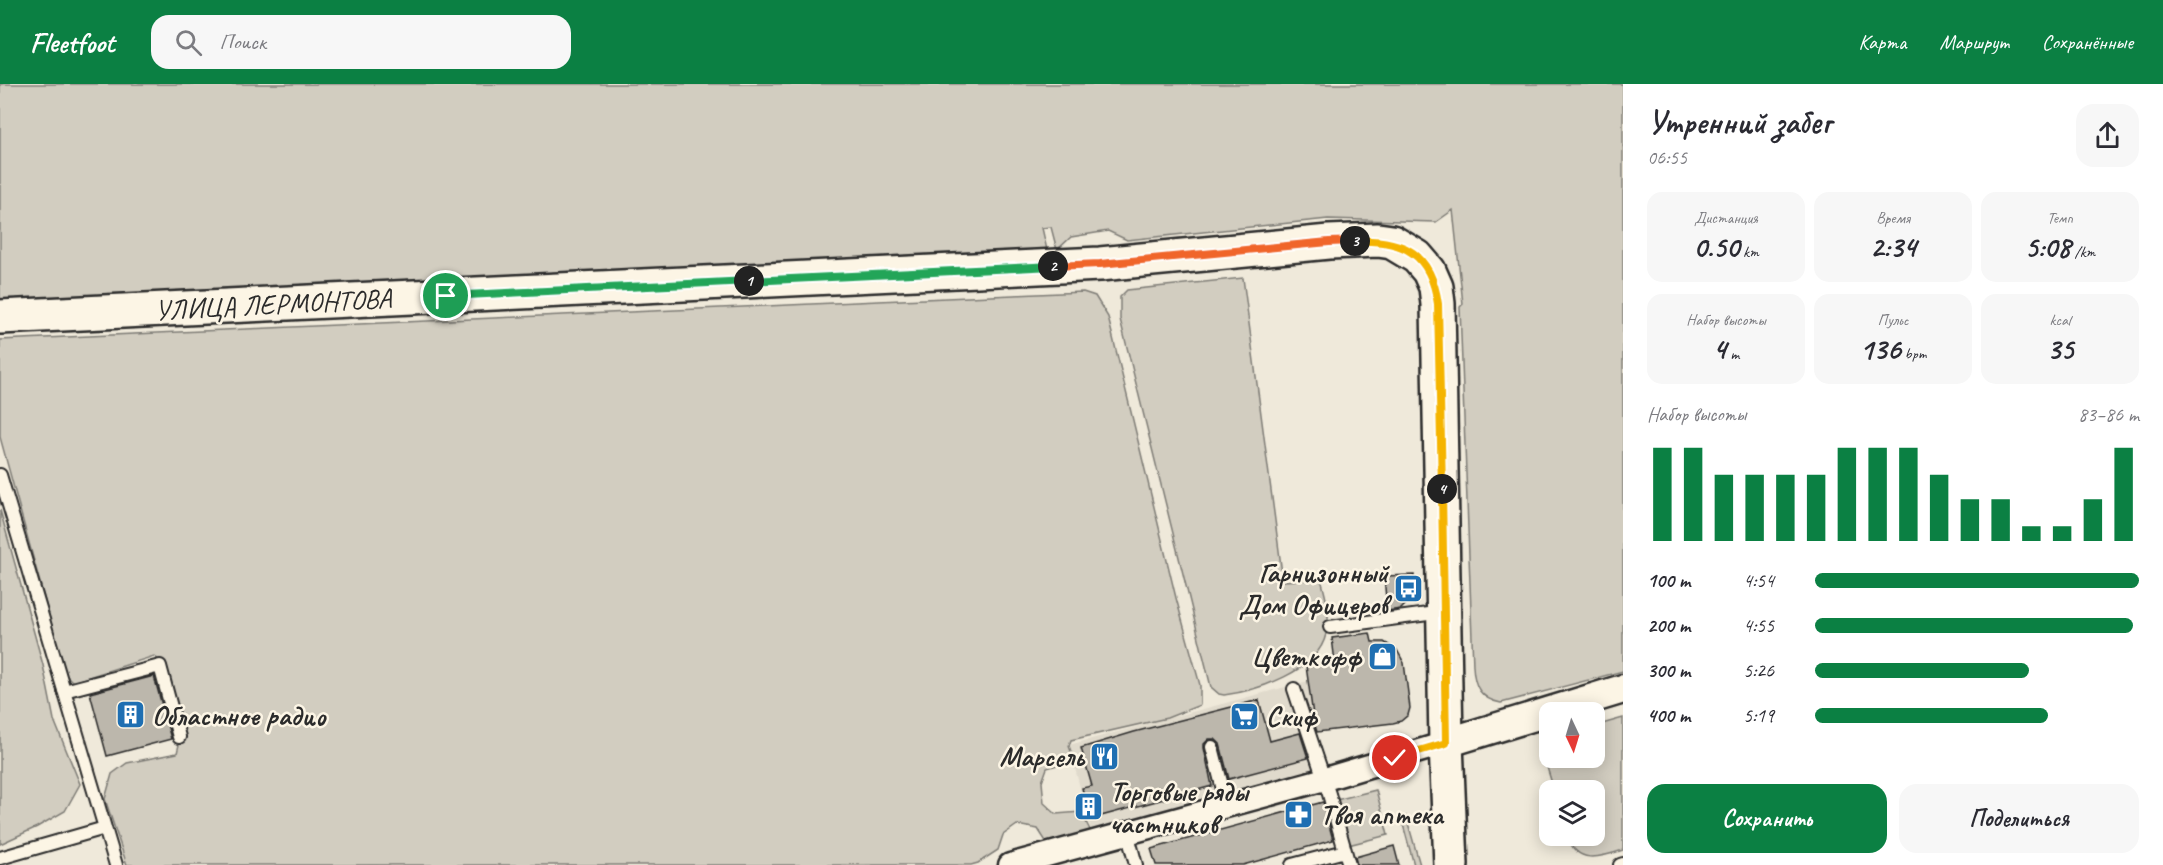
<!DOCTYPE html>
<html lang="ru">
<head>
<meta charset="utf-8">
<style>
  body { margin:0; font-family:Caveat,sans-serif; background:#f7f7f7; color:#2b2b33; height:100vh; display:flex; flex-direction:column; font-size:22px; white-space:nowrap }
  * { box-sizing:border-box; margin:0 }
  p { font-size:20px; color:#7c7c81 }
  .icon { flex:none; width:33px; height:33px; fill:none; stroke:currentColor; stroke-width:2; stroke-linecap:round; stroke-linejoin:round }
  .map { position:relative; flex:1; overflow:hidden }
  .sheet { display:flex; flex-direction:column; background:#fff; width:540px }
  .sheet>* { flex:none }
  .needle { width:39px; rotate:176deg }
  .fabs { position:absolute; left:1539px; top:618px; display:grid; gap:12px }
  .fabs a { display:grid; place-items:center; width:66px; height:66px; border-radius:12px; background:#fff; box-shadow:0 3px 15px #0003; font-size:30px }
  .pin { position:absolute; display:grid; place-items:center; width:51px; height:51px; color:#fff; margin:-26px; border:3px solid #fff; border-radius:50%; box-shadow:0 2px 6px #0007 }
  .km { position:absolute; width:30px; height:30px; margin:-15px; border-radius:50%; background:#222; color:#fff; font-size:16px; line-height:30px; text-align:center }
  .round { display:grid; place-items:center; flex:none; width:63px; height:63px; border-radius:18px; background:#f7f7f7 }
  .overview { display:flex; align-items:center; justify-content:space-between; height:102px; padding:0 24px }
  h1 { font-size:33px; font-weight:700; line-height:45px }
  .stats { display:grid; grid-template-columns:repeat(3,1fr); gap:9px; height:102px; padding:6px 24px }
  .stats div { display:grid; align-content:center; border-radius:15px; background:#f7f7f7; text-align:center }
  .stats b { font-size:30px; font-weight:700 }
  .stats small { font-size:16px; font-weight:400 }
  .stats p { font-size:16px }
  .chart { height:168px; padding:12px 24px }
  .chart p { display:flex; justify-content:space-between }
  .chart svg { width:100%; height:108px; margin-top:6px; stroke:#0b8043; stroke-width:6 }
  .cta { display:flex; gap:12px; margin-top:auto; padding:12px 24px }
  .cta a { flex:1; height:69px; border-radius:18px; background:#0b8043; color:#fff; font-size:24px; font-weight:700; line-height:69px; text-align:center }
  .cta a+a { background:#f7f7f7; color:#2b2b33 }
  ul { padding:0 24px; list-style:none; font-size:20px }
  li { display:grid; grid-template-columns:96px 72px 1fr; align-items:center; height:45px }
  li i { height:15px; border-radius:8px; background:#0b8043 }
  header { display:flex; align-items:center; gap:36px; box-sizing:border-box; height:84px; padding:0 30px; background:#0b8043; color:#fff }
  header strong { font-size:28px }
  nav { display:flex; gap:33px; margin-inline-start:auto; font-size:21px }
  .search { width:420px; height:54px; background:#f7f7f7; display:flex; align-items:center; gap:15px; box-sizing:border-box; padding:0 21px; border-radius:18px; color:#7c7c81; font-size:22px }
  main { display:flex; flex:1; min-height:0 }
  .map>svg:first-child { display:block }
  .built { fill:#e0dacc }
  .green { fill:#d2cdc0; stroke:#7e7c76; stroke-width:1.5 }
  .building { fill:#bcb7ac; stroke:#2b2b2b; stroke-width:1.5 }
  .lines { fill:none; stroke-linecap:round; stroke-linejoin:round }
  .service-casing { stroke:#2b2b2b; stroke-width:16 }
  .minor-casing { stroke:#2b2b2b; stroke-width:27 }
  .tertiary-casing { stroke:#2b2b2b; stroke-width:33 }
  .primary-casing { stroke:#2b2b2b; stroke-width:38 }
  .service { stroke:#fcf5e5; stroke-width:12 }
  .minor { stroke:#fcf5e5; stroke-width:22 }
  .tertiary { stroke:#fcf5e5; stroke-width:28 }
  .primary { stroke:#fcf5e5; stroke-width:33 }
  .split-1-casing { stroke:#fff; stroke-width:12 }
  .split-2-casing { stroke:#fff; stroke-width:12 }
  .split-3-casing { stroke:#fff; stroke-width:12 }
  .split-4-casing { stroke:#fff; stroke-width:12 }
  .split-5-casing { stroke:#fff; stroke-width:12 }
  .split-1 { stroke:#22a559; stroke-width:8 }
  .split-2 { stroke:#22a559; stroke-width:8 }
  .split-3 { stroke:#f0652b; stroke-width:8 }
  .split-4 { stroke:#f5b400; stroke-width:8 }
  .split-5 { stroke:#f5b400; stroke-width:8 }
  .labels { text-anchor:middle; dominant-baseline:central; stroke-width:5; stroke-linejoin:round; paint-order:stroke }
  .street-label { font-size:28px; fill:#2b2b2b; stroke:#fcf5e5 }
  .poi-label { font-size:28px; font-weight:bold; fill:#2b2b2b; stroke:#fcf5e5; text-anchor:start }
</style>
</head>
<body>
<header>
<strong>Fleetfoot</strong>
<div class="search"><svg class="icon" aria-label="search" viewBox="0 0 24 24"><circle cx="10" cy="10" r="6"/><path d="M15 15l6 6"/></svg>Поиск</div>
<nav><a>Карта</a><a>Маршрут</a><a>Сохранённые</a></nav>
</header>
<main>
<div class="map">
<svg width="1623" height="781" viewBox="0 0 1623 781">
  <rect width="100%" height="100%" fill="#efe9da"/>
  <filter id="ink" filterUnits="userSpaceOnUse"><feTurbulence type="fractalNoise" baseFrequency=".0167" numOctaves="2"/><feDisplacementMap in="SourceGraphic" scale="12" xChannelSelector="R" yChannelSelector="G"/><feConvolveMatrix kernelMatrix="1 2 1 2 8 2 1 2 1" color-interpolation-filters="sRGB"/></filter>
  <g filter="url(#ink)">
    <path class="built" d="M1308 597 1321 685 1091 746 1069 661Z"/>
    <path class="green" d="M0 0H1623V587L1501 619C1480 615 1474 602 1473 582L1460 223 1463 220 1453 126 1436 138 1328 135 1127 156 1108 147 1071 153 1057 166 1051 143 1042 144 1047 166 0 220Z
      M1243 194 1283 497 1321 495C1326 513 1331 531 1326 550 1318 587 1257 607 1224 611L1219 610 1211 603 1120 235V213L1127 206Z
      M1083 208 1095 212 1108 233 1176 514 1200 601V621L1167 634 1071 656 1069 662 1072 670 1067 678 1047 684 1042 698 1044 719 1056 730 1081 728 1090 746 1087 753 1047 759 1038 745 1017 741 1003 751 998 766 978 779 971 781H127L105 715 112 690 127 679 177 669 182 648 167 583 154 572 73 598 65 590 0 353V256Z
      M0 426 43 581 54 636 80 700 65 727 37 743 0 760Z
      M1623 634V766C1599 774 1577 781 1567 752H1594V706H1554L1546 680 1549 663 1550 674H1594L1595 642Z
      M1376 706 1388 751 1348 761 1336 716Z
      M1406 732 1420 781H1414L1401 733Z"/>
    <path class="building" d="M1414 491V512L1401 525 1387 527 1384 492Z
      M1370 549 1372 558H1384L1397 566 1404 579 1410 624 1408 631 1401 637 1393 639 1317 648 1314 638 1306 582 1335 578 1332 554Z
      M154 592 171 655 107 672 90 609Z
      M1259 616 1270 657 1300 649 1308 674 1229 695 1220 660 1215 655H1209L1204 660V664L1212 702 1090 735 1082 704 1092 702 1081 664 1134 648Z
      M1323 718 1333 756 1243 781H1156L1151 765Z
      M1394 762 1399 781H1357L1355 773Z"/>
    <g class="lines">
      <defs>
        <path id="service" d="M0 391 116 781
          M1330 543 1443 528
          M1294 605 1329 710 1349 781
          M64 607 160 582 179 653
          M1212 663 1227 721
          M1127 748 1136 781
          M0 774 105 744
          M1292 781 1345 767
          M1620 781 1623 780"/>
        <path id="minor" d="M1010 781 1325 695 1446 659"/>
        <path id="tertiary" d="M1446 659 1623 605"/>
        <path id="primary" d="M0 233 1100 180 1329 158 1378 156 1392 158 1417 173 1429 187 1436 203 1438 220 1446 659 1451 781"/>
      </defs>
      <use href="#service" class="service-casing"/>
      <use href="#minor" class="minor-casing"/>
      <use href="#tertiary" class="tertiary-casing"/>
      <use href="#primary" class="primary-casing"/>
      <use href="#service" class="service"/>
      <use href="#minor" class="minor"/>
      <use href="#tertiary" class="tertiary"/>
      <use href="#primary" class="primary"/>
    </g>
  </g>
  <g class="lines" filter="url(#ink)">
    <defs>
      <path id="split-1" d="M446 212 749 197"/>
      <path id="split-2" d="M749 197 1053 182"/>
      <path id="split-3" d="M1053 182 1100 180 1329 158 1355 157"/>
      <path id="split-4" d="M1355 157C1404 155 1431 169 1438 220L1442 405"/>
      <path id="split-5" d="M1395 674 1446 659 1442 405"/>
    </defs>
    <use href="#split-1" class="split-1-casing"/>
    <use href="#split-2" class="split-2-casing"/>
    <use href="#split-3" class="split-3-casing"/>
    <use href="#split-4" class="split-4-casing"/>
    <use href="#split-5" class="split-5-casing"/>
    <use href="#split-1" class="split-1"/>
    <use href="#split-2" class="split-2"/>
    <use href="#split-3" class="split-3"/>
    <use href="#split-4" class="split-4"/>
    <use href="#split-5" class="split-5"/>
  </g>
  <defs>
    <symbol id="bus-square" viewBox="-11 -11 22 22"><rect x="-9" y="-9" width="18" height="18" rx="4" fill="#1f6fb2" stroke="#fcf5e5"/><path d="M-5-6H5V4H4V6H2V4H-2V6H-4V4H-5ZM-3.5-4V0h7V-4ZM-3.5 1.2v1.5H-2V1.2ZM2 1.2v1.5H3.5V1.2Z" fill="#fff"/></symbol>
    <symbol id="shop-square" viewBox="-11 -11 22 22"><rect x="-9" y="-9" width="18" height="18" rx="4" fill="#1f6fb2" stroke="#fcf5e5"/><path d="M-5-2.5h2.3a2.7 3.5 0 0 1 5.4 0H5L5.5 6h-11ZM-1.5-2.5h3a1.5 2.3 0 0 0-3 0Z" fill="#fff"/></symbol>
    <symbol id="building-square" viewBox="-11 -11 22 22"><rect x="-9" y="-9" width="18" height="18" rx="4" fill="#1f6fb2" stroke="#fcf5e5"/><path d="M-4-6H4V6H1V3H-1V6H-4ZM-2.5-4.3h1.7v1.8h-1.7ZM.8-4.3h1.7v1.8H.8ZM-2.5-1h1.7V.8h-1.7ZM.8-1h1.7V.8H.8Z" fill="#fff"/></symbol>
    <symbol id="supermarket-square" viewBox="-11 -11 22 22"><rect x="-9" y="-9" width="18" height="18" rx="4" fill="#1f6fb2" stroke="#fcf5e5"/><path d="M-6-5.5h2.5l.6 2H6L4.5 2H-2.5L-4.4-4H-6ZM-1.5 3.2a1.3 1.3 0 1 0 .1 0ZM3 3.2a1.3 1.3 0 1 0 .1 0Z" fill="#fff"/></symbol>
    <symbol id="restaurant-square" viewBox="-11 -11 22 22"><rect x="-9" y="-9" width="18" height="18" rx="4" fill="#1f6fb2" stroke="#fcf5e5"/><path d="M-5-6h1v4h1v-4h1v4h1v-4h1v5L-1.5 .5V6h-2V.5L-5-1ZM5-6V6H3V1.5H1.5Q1.5-4 5-6Z" fill="#fff"/></symbol>
    <symbol id="pharmacy-square" viewBox="-11 -11 22 22"><rect x="-9" y="-9" width="18" height="18" rx="4" fill="#1f6fb2" stroke="#fcf5e5"/><path d="M-2-6h4v4h4v4h-4v4h-4v-4h-4v-4h4Z" fill="#fff"/></symbol>
  </defs>
  <g fill-rule="evenodd">
    <use href="#bus-square" x="1392" y="488" width="33" height="33"/>
    <use href="#shop-square" x="1366" y="556" width="33" height="33"/>
    <use href="#building-square" x="114" y="614" width="33" height="33"/>
    <use href="#supermarket-square" x="1228" y="616" width="33" height="33"/>
    <use href="#restaurant-square" x="1088" y="656" width="33" height="33"/>
    <use href="#building-square" x="1072" y="706" width="33" height="33"/>
    <use href="#pharmacy-square" x="1282" y="714" width="33" height="33"/>
  </g>
  <g class="labels">
    <g class="street-label">
      <text transform="translate(273 220) rotate(-3)">УЛИЦА ЛЕРМОНТОВА</text>
    </g>
    <g class="poi-label">
      <text x="1388" y="488" text-anchor="end">Гарнизонный<tspan x="1388" dy="32">Дом Офицеров</tspan></text>
      <text x="1361" y="572" text-anchor="end">Цветкофф</text>
      <text x="152" y="631">Областное радио</text>
      <text x="1266" y="632">Скиф</text>
      <text x="1084" y="672" text-anchor="end">Марсель</text>
      <text x="1110" y="707">Торговые ряды<tspan x="1110" dy="32">частников</tspan></text>
      <text x="1320" y="730">Твоя аптека</text>
    </g>
  </g>
</svg>
<div class="fabs">
<a><svg class="needle" viewBox="-14 -14 28 28"><path d="M0-13l5 13h-10z" fill="#e53935"/><path d="M0 13l5-13h-10z" fill="#7c7c81"/></svg></a>
<a><svg class="icon" aria-label="layers" viewBox="0 0 24 24"><path d="M12 4l9 5-9 5-9-5zM3 14l9 5 9-5"/></svg></a>
</div>
<div class="pin" style="left:446px;top:212px;background:#1e9e55"><svg class="icon" aria-label="arrive" viewBox="0 0 24 24"><path d="M6 21V4h12l-3 4 3 4H6"/></svg></div>
<div class="pin" style="left:1395px;top:674px;background:#d93025"><svg class="icon" aria-label="check" viewBox="0 0 24 24"><path d="M5 12l5 5 9-10"/></svg></div>
<b class="km" style="left:749px;top:197px">1</b>
<b class="km" style="left:1053px;top:182px">2</b>
<b class="km" style="left:1355px;top:157px">3</b>
<b class="km" style="left:1442px;top:405px">4</b>
</div>
<section class="sheet">
<div class="overview"><div><h1>Утренний забег</h1><p>06:55</p></div><a class="round"><svg class="icon" aria-label="share" viewBox="0 0 24 24"><path d="M12 15V3M7 8l5-5 5 5M5 13v7h14v-7"/></svg></a></div>
<div class="stats">
<div><p>Дистанция</p><b>0.50<small> km</small></b></div>
<div><p>Время</p><b>2:34</b></div>
<div><p>Темп</p><b>5:08<small> /km</small></b></div>
</div>
<div class="stats">
<div><p>Набор высоты</p><b>4<small> m</small></b></div>
<div><p>Пульс</p><b>136<small> bpm</small></b></div>
<div><p>kcal</p><b>35</b></div>
</div>
<div class="chart"><p><span>Набор высоты</span>83–86 m</p>
<svg viewBox="0 0 160 44" preserveAspectRatio="none"><path d="M5 44V6M15 44V6M25 44V17M35 44V17M45 44V17M55 44V17M65 44V6M75 44V6M85 44V6M95 44V17M105 44V27M115 44V27M125 44V38M135 44V38M145 44V27M155 44V6"/></svg>
</div>
<ul>
<li><b>100 m</b>4:54<i style="width:100%"></i></li>
<li><b>200 m</b>4:55<i style="width:98%"></i></li>
<li><b>300 m</b>5:26<i style="width:66%"></i></li>
<li><b>400 m</b>5:19<i style="width:72%"></i></li>
</ul>
<div class="cta"><a>Сохранить</a><a>Поделиться</a></div>
</section>
</main>
</body>
</html>
